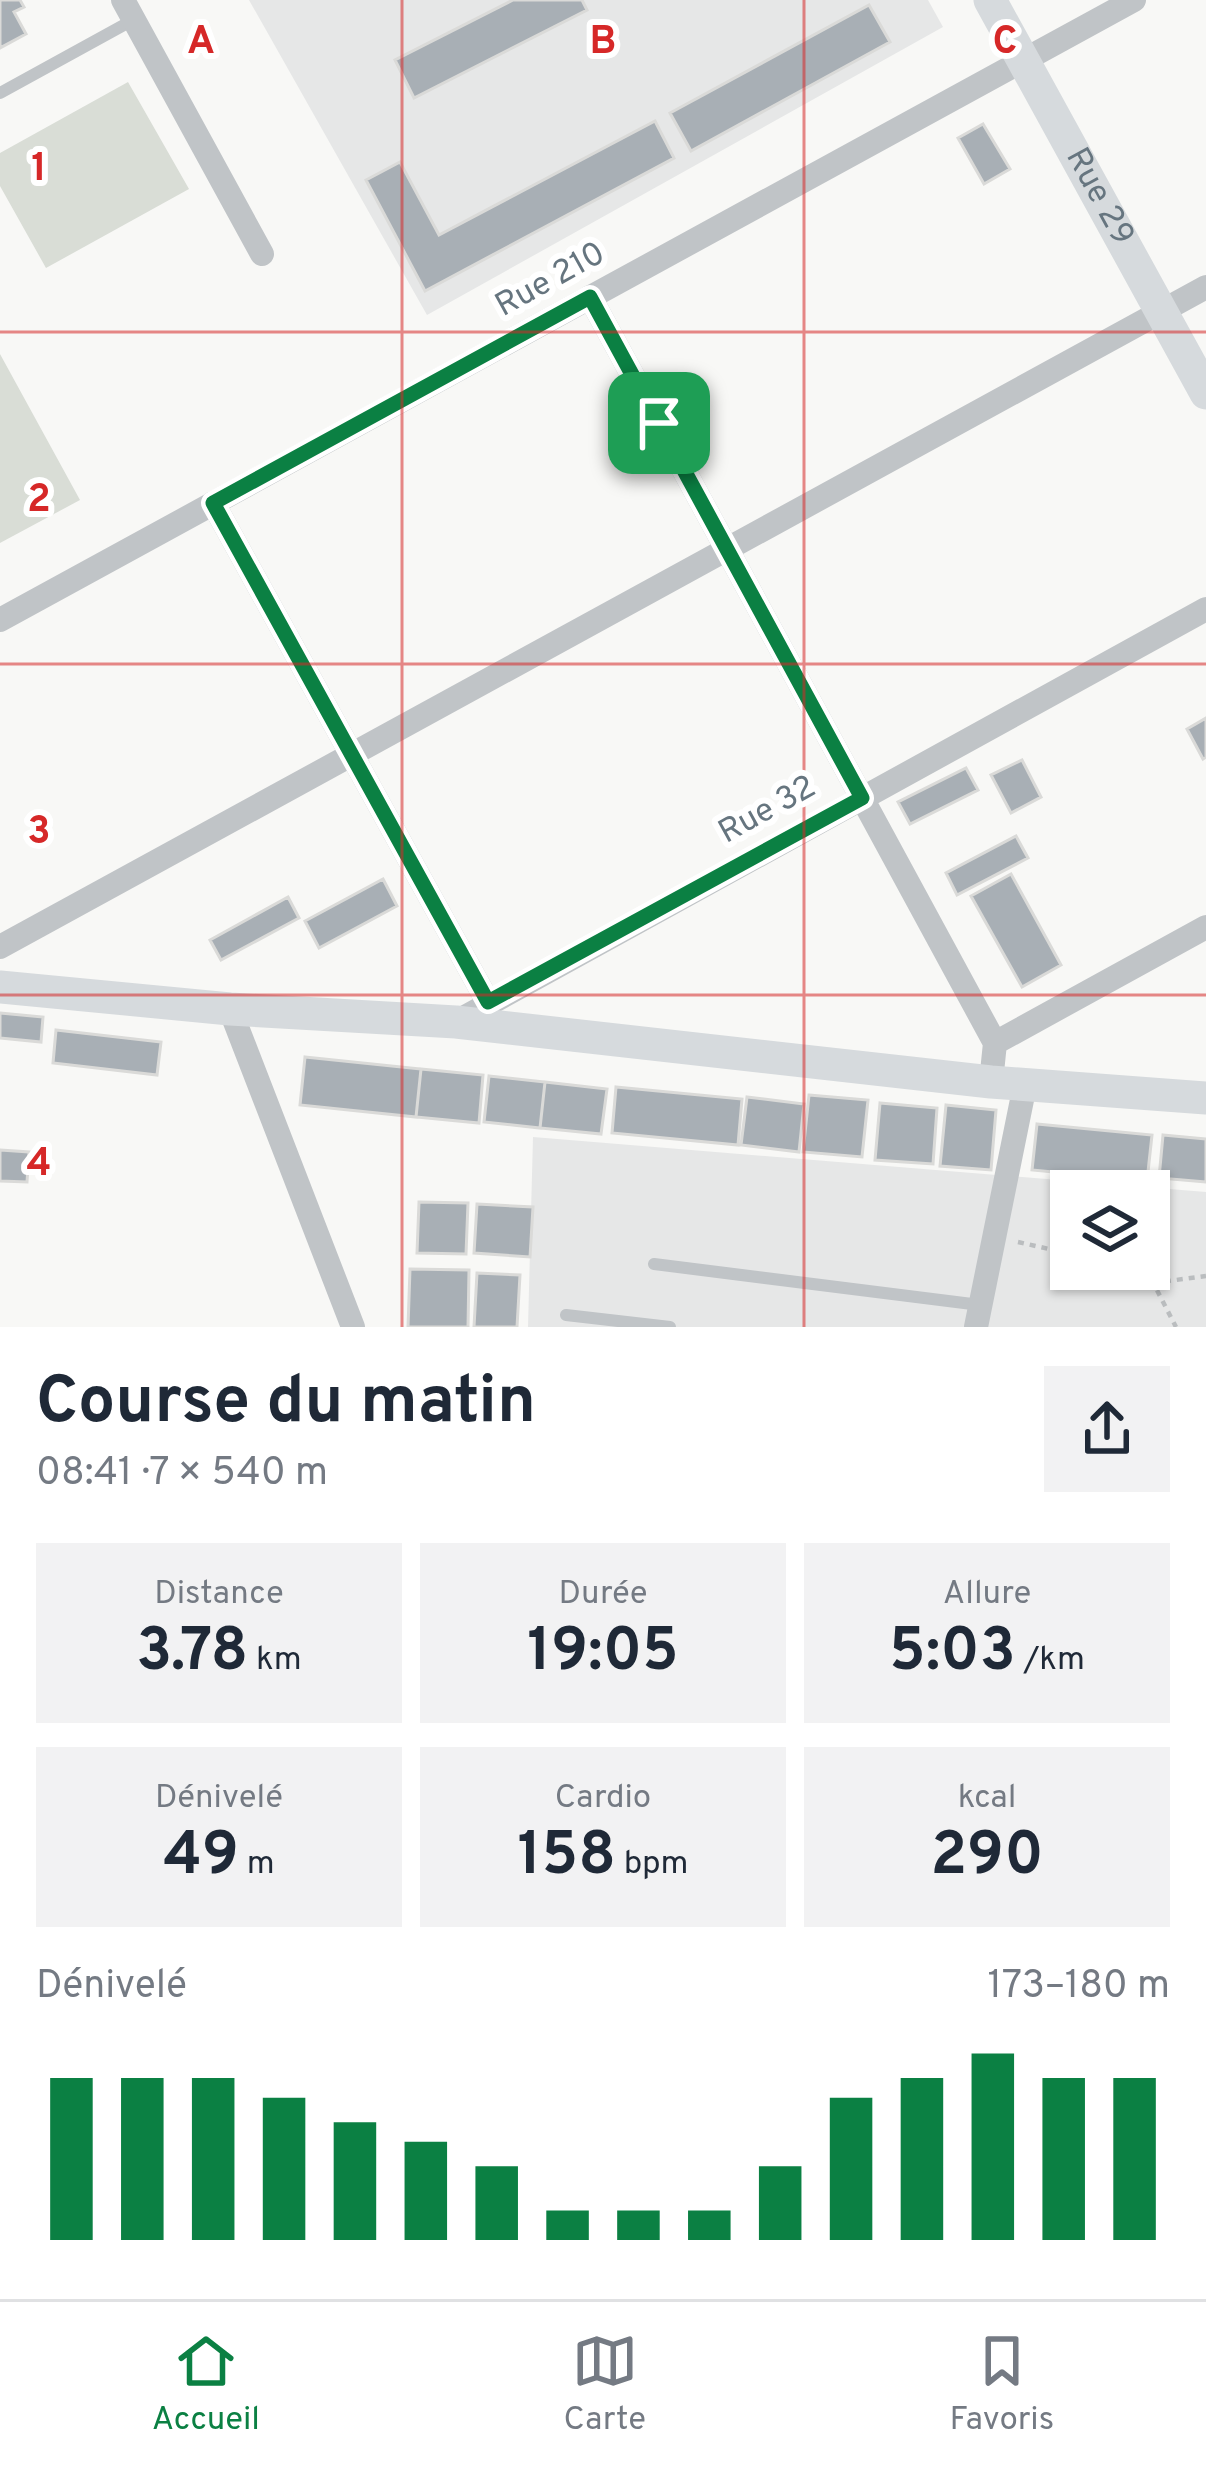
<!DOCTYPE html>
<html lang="fr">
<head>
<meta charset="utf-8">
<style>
  body { margin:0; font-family:Overpass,sans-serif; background:#f2f2f3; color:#1f2937; height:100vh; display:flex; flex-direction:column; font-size:45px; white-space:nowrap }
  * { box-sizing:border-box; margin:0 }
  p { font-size:39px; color:#747a83 }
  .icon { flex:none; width:66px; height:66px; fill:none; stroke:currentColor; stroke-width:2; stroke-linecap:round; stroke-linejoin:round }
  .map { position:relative; height:1327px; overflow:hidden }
  .details { display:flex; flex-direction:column; background:#fff; flex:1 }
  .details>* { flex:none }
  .tools { position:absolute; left:1050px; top:1170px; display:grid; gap:24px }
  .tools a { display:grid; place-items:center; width:120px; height:120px; border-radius:0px; background:#fff; box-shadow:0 3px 9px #0004; font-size:60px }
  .pin { position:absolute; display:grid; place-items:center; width:102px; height:102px; color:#fff; margin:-51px; border-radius:24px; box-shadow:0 6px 18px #0006 }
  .round { display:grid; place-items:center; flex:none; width:126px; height:126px; border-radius:0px; background:#f2f2f3 }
  .head { display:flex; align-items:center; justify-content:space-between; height:204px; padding:0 36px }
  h1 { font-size:66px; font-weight:700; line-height:90px }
  .metrics { display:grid; grid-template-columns:repeat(3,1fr); gap:18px; height:204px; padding:12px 36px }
  .metrics div { display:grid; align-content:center; border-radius:0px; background:#f2f2f3; text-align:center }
  .metrics b { font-size:60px; font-weight:700 }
  .metrics small { font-size:33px; font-weight:400 }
  .metrics p { font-size:33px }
  .chart { height:336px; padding:24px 36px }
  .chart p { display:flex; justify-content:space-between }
  .chart svg { width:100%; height:216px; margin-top:12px; stroke:#0b8043; stroke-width:6 }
  .menu { display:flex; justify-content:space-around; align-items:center; height:168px; border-top:3px solid #e0e1e3; background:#fff; font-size:33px; color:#747a83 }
  .menu a { display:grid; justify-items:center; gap:6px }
  .menu .selected { color:#0b8043 }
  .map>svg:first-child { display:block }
  .built { fill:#e6e7e7; fill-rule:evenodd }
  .green { fill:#d9ddd6 }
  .building { fill:#a8afb5; stroke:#dadad8; stroke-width:3 }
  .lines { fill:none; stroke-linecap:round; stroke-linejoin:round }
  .path { stroke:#babdbf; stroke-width:4.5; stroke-dasharray:6 6; stroke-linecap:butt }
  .service { stroke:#c0c4c7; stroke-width:12 }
  .minor { stroke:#c0c4c7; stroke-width:24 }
  .secondary { stroke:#d6dadd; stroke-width:33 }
  .route-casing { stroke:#fff; stroke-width:24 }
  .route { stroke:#0b8043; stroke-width:15 }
  .grid { fill:none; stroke:#d62828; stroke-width:3; stroke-opacity:0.55 }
  .labels { text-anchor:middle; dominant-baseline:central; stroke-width:12; stroke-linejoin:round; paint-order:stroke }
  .street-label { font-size:33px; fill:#66757f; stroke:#fff }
  .grid-label { font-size:39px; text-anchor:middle; font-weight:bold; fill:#d62828; stroke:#fff; stroke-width:12; stroke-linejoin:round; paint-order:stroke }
</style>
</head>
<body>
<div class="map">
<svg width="1206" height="1327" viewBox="0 0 1206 1327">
  <rect width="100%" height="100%" fill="#f8f8f6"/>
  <path class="built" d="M249 0H928L943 27 427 315Z
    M533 1137 1206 1192V1327H528ZM1071 1191H1149V1269H1071Z"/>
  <path class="green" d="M128 82 189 189 46 268 0 186V153Z
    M0 354 80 500 0 543Z"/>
  <path class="building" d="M0 0H20L24 7 14 12 26 34 0 48Z
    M513 0H582L587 10 414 98 395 60Z
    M869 5 890 42 691 151 670 113Z
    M655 121 674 158 425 291 366 180 400 162 439 235Z
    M983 124 1010 169 984 184 958 138Z
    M1206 718V757L1203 759 1187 729Z
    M1022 760 1041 797 1011 813 991 775Z
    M966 768 978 790 910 824 898 802Z
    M1016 836 1028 858 957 895 946 873Z
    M1011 874 1061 965 1022 987 971 896Z
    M383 879 397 906 319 948 305 921Z
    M288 897 299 918 221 960 210 940Z
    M0 1013 43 1017 41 1042 0 1038Z
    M56 1030 161 1042 157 1075 53 1063Z
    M305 1057 421 1069 416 1117 300 1105Z
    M421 1069 483 1075 479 1123 416 1117Z
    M489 1076 545 1082 540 1128 484 1122Z
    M545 1082 607 1089 601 1134 540 1128Z
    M616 1087 742 1099 738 1145 612 1133Z
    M809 1095 868 1100 862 1157 803 1152Z
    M747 1097 804 1104 799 1152 741 1145Z
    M880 1103 937 1108 933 1164 875 1160Z
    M946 1105 996 1110 991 1170 940 1166Z
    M1037 1124 1152 1135 1147 1181 1032 1170Z
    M1163 1135 1206 1139V1182L1159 1178Z
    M0 1150 29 1152 27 1182 0 1181Z
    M419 1202 468 1203 466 1254 417 1253Z
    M477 1204 533 1207 530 1257 474 1253Z
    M410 1269 469 1270 468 1327H408Z
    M477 1273 520 1275 517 1327H474Z"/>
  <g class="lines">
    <path class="path" d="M1018 1242 1071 1254
      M1146 1269 1176 1327
      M1153 1283 1206 1276"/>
    <path class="service" d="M0 93 133 20
      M654 1264 980 1305
      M566 1315 670 1327"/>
    <path class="minor" d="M123 0 262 254
      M590 297 995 1043 991 1082
      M213 503 488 1002
      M0 620 1134 0
      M0 947 1206 287
      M230 1009 353 1327
      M456 1022 1206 609
      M995 1043 1206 927
      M976 1327 1025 1085"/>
    <g class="secondary">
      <path id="s1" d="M990 0 1206 393"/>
      <path d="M0 987 230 1009 456 1022 991 1082 1206 1098"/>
    </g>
  </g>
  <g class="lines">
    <defs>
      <path id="route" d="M590 297 862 798 488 1002 213 503Z"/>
    </defs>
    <use href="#route" class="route-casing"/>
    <use href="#route" class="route"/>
  </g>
  <path class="grid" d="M402 0V1327M804 0V1327M0 332H1206M0 664H1206M0 995H1206"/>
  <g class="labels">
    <g class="street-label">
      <text stroke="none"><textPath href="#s1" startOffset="225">Rue 29</textPath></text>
      <text transform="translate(551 281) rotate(-29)">Rue 210</text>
      <text transform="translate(768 811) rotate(-29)">Rue 32</text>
    </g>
  </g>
  <g class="grid-label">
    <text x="201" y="53">A</text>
    <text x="603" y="53">B</text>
    <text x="1005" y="53">C</text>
    <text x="39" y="180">1</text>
    <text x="39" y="511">2</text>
    <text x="39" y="843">3</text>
    <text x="39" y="1175">4</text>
  </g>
</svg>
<div class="tools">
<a><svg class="icon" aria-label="layers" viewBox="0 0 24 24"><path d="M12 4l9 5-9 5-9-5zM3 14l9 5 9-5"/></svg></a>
</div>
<div class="pin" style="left:659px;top:423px;background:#1e9e55"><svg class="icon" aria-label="arrive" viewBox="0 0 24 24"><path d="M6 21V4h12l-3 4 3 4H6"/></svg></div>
</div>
<section class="details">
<div class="head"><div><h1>Course du matin</h1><p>08:41 · 7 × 540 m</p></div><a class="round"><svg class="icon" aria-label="share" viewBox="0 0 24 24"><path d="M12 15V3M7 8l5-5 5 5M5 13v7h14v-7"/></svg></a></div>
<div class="metrics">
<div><p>Distance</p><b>3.78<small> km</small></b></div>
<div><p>Durée</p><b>19:05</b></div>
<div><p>Allure</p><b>5:03<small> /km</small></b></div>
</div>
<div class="metrics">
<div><p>Dénivelé</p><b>49<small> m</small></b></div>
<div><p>Cardio</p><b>158<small> bpm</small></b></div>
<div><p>kcal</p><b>290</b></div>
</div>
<div class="chart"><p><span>Dénivelé</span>173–180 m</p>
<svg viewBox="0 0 160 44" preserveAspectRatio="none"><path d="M5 44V11M15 44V11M25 44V11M35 44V15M45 44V20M55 44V24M65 44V29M75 44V38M85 44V38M95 44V38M105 44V29M115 44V15M125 44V11M135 44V6M145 44V11M155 44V11"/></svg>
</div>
</section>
<nav class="menu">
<a class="selected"><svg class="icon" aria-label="home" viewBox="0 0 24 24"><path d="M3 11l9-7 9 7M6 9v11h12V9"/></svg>Accueil</a>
<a><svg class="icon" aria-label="map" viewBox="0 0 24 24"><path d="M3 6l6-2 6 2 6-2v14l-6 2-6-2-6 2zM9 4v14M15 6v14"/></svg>Carte</a>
<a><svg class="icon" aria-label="saved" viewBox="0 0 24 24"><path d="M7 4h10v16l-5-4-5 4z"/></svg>Favoris</a>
</nav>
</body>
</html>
